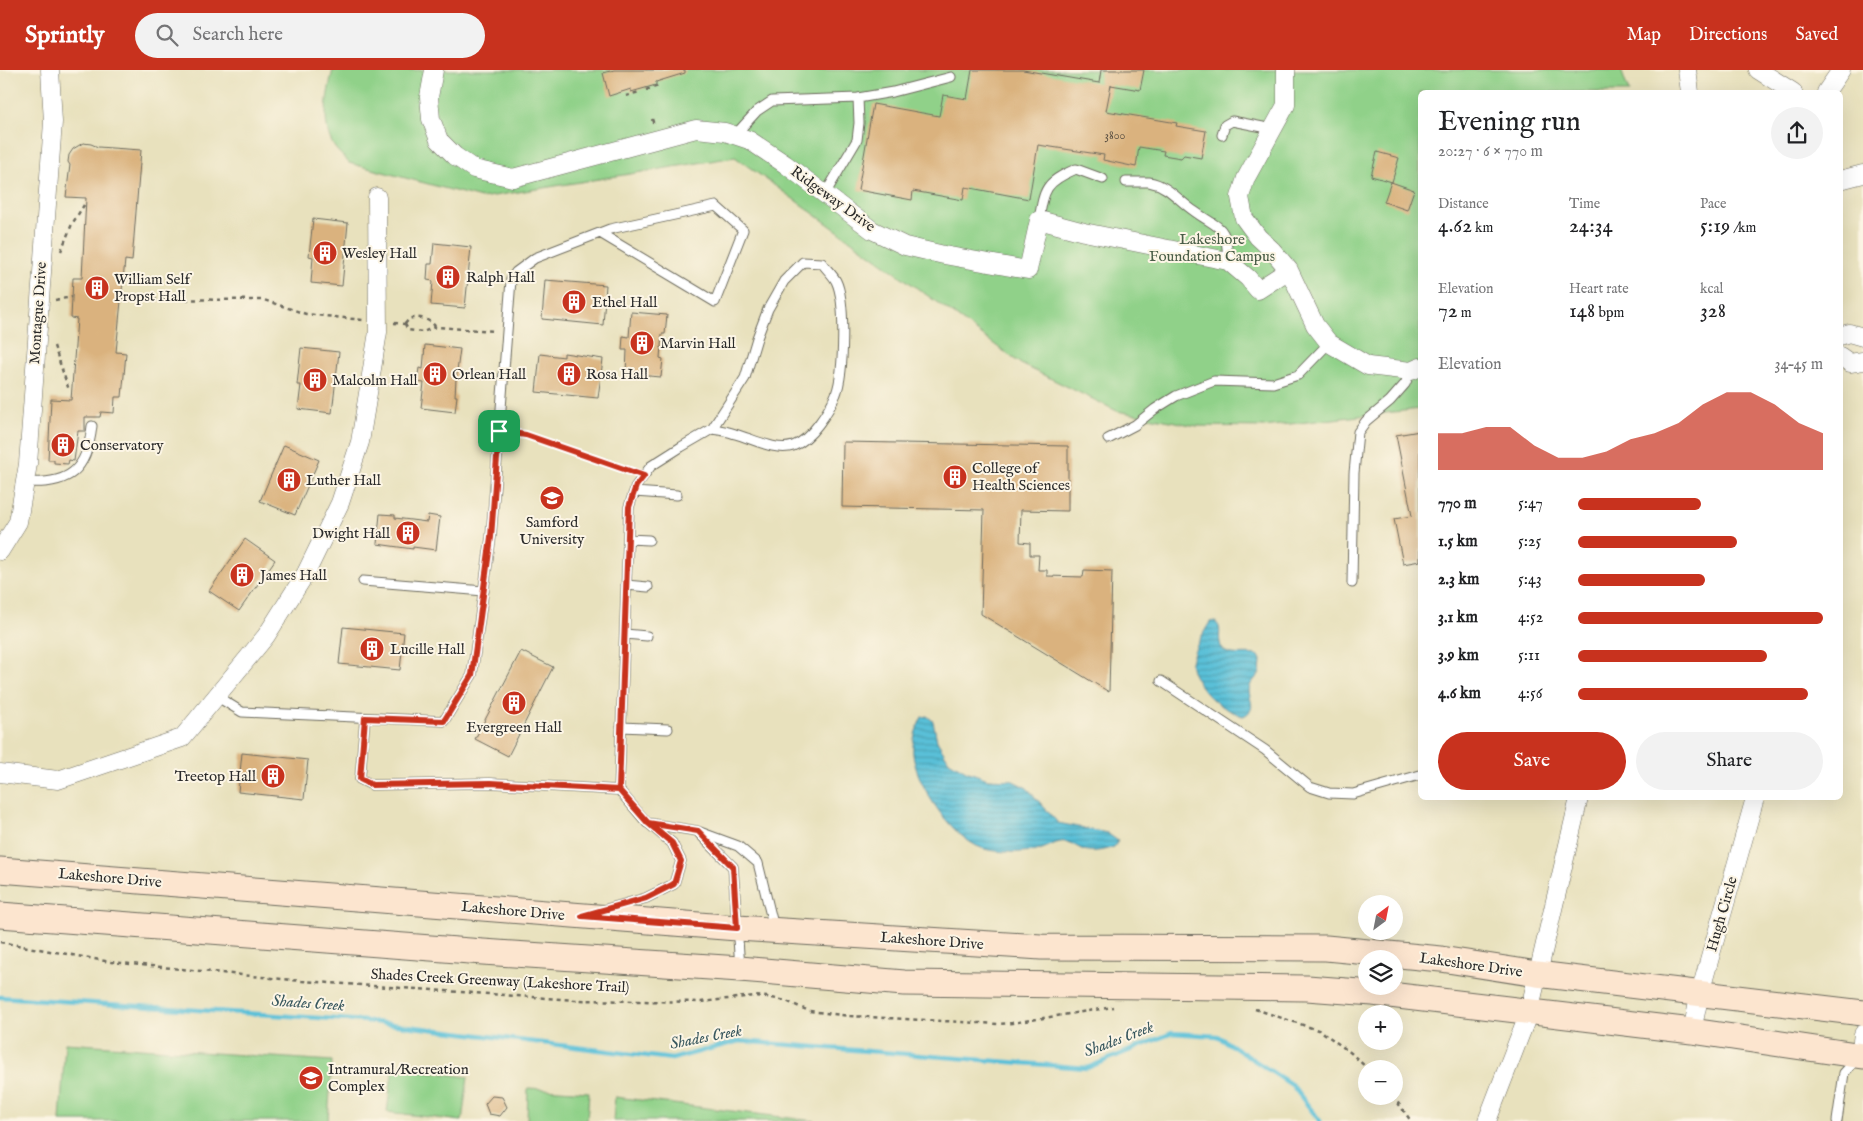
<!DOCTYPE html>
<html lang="en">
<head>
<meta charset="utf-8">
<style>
  body { margin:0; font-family:"IM FELL English",serif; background:#f2f2f2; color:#202124; height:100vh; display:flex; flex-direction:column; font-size:19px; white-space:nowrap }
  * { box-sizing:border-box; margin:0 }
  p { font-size:16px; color:#757577 }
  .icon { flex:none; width:28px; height:28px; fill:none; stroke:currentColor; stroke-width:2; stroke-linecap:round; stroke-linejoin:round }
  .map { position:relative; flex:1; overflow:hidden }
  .sheet { position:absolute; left:1418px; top:20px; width:425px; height:710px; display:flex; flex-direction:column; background:#fff; border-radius:8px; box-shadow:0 5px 20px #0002 }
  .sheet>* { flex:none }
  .needle { width:32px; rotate:32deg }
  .buttons { position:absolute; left:1358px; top:825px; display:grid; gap:10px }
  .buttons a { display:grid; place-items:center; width:45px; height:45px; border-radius:50%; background:#fff; box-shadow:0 5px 20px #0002; font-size:25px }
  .pin { position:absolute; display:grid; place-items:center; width:42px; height:42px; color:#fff; margin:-21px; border-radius:10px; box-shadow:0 2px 8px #0006 }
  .round { display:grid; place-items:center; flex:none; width:52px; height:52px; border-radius:26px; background:#f2f2f2 }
  .overview { display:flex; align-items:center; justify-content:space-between; height:85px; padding:0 20px }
  h1 { font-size:28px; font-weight:600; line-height:38px }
  .stats { display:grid; grid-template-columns:repeat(3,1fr); gap:8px; height:85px; padding:5px 20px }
  .stats div { display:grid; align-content:center }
  .stats b { font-size:21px; font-weight:600 }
  .stats small { font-size:14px; font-weight:400 }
  .stats p { font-size:14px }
  .chart { height:140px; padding:10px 20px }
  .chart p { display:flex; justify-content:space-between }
  .chart svg { width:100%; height:90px; margin-top:5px; fill:#c8321e; opacity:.7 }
  .cta { display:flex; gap:10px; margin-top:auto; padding:10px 20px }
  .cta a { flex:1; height:58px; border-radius:30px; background:#c8321e; color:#fff; font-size:20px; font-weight:600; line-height:58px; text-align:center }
  .cta a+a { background:#f2f2f2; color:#202124 }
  ul { padding:0 20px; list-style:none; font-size:16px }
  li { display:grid; grid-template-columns:80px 60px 1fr; align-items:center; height:38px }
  li i { height:12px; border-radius:6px; background:#c8321e }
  header { display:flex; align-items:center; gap:30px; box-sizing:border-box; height:70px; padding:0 25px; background:#c8321e; color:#fff }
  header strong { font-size:24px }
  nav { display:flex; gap:28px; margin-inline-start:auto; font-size:18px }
  .search { width:350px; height:45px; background:#f2f2f2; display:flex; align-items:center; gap:12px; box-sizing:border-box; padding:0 18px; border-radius:28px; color:#757577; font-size:19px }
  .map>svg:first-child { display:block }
  .green { fill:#90d189; stroke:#5e7e5a }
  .water { fill:url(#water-rules); stroke:#427682 }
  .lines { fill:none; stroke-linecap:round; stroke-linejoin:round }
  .stream { stroke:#5ac0d8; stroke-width:4.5 }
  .building { fill:#dab27e }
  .service-casing { stroke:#6d6b5e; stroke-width:11 }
  .minor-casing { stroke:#6d6b5e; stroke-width:19 }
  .secondary-casing { stroke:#6d6b5e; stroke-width:27 }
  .path { stroke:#6d6b5e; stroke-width:2.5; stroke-dasharray:4 4; stroke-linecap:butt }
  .service { stroke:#fff; stroke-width:9 }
  .minor { stroke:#fff; stroke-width:18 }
  .secondary { stroke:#fce5cf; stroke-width:25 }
  .route-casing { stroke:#fff; stroke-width:10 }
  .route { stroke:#c8321e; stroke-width:6 }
  .labels { text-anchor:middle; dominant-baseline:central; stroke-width:4; stroke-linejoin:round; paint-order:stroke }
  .number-label { font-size:12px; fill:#574d40 }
  .street-label { font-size:15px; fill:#2b2b2b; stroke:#fcf5e5 }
  .park-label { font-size:15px; fill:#495d47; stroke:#fcf5e5 }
  .poi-label { font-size:15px; fill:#2b2b2b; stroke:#fcf5e5; text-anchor:start }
  .water-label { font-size:16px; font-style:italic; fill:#39585f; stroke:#fcf5e5 }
</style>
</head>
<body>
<header>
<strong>Sprintly</strong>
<div class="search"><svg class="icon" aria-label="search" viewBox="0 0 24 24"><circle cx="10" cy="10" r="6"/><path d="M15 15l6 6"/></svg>Search here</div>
<nav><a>Map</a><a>Directions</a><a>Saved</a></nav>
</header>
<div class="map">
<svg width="1863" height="1051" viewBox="0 0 1863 1051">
  <defs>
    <pattern id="water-rules" width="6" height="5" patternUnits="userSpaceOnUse" patternTransform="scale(1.25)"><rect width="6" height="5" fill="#5ac0d8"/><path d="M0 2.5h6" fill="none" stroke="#4b9caf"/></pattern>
  </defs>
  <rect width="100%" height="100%" fill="#fcf5e5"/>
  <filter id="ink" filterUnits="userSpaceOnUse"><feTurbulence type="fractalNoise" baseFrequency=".02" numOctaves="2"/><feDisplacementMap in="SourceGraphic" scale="10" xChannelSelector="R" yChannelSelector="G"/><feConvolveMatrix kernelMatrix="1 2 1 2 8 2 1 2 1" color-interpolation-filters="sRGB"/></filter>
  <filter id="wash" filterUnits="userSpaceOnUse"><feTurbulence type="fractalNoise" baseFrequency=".0096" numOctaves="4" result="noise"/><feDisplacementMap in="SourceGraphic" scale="20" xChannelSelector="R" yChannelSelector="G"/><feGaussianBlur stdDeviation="1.12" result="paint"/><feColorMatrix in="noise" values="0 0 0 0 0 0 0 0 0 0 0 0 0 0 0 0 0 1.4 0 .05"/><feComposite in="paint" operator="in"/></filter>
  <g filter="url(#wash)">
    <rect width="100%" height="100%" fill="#e8e1bd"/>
    <path class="green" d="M333 0H1621L1629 22H1420V339L1264 357 1197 356 1117 341 1021 294 949 241 735 87 481 128 349 93C345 88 339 83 335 78 320 55 327 25 333 0Z
      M65 973 332 991 328 1051H60Z
      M393 997 468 1007 462 1051 387 1042Z
      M528 1018 589 1022 587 1051H527Z
      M615 1027 815 1051H613Z"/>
    <path class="water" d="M1214 551C1223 557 1218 563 1220 573 1223 591 1247 581 1259 586L1261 590 1260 603C1256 609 1249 613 1249 621 1250 632 1257 640 1243 646 1234 643 1220 636 1212 629 1204 622 1189 603 1191 592 1194 578 1203 564 1210 552Z
      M927 646 933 651 937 671 949 691 966 701 988 709 1011 710 1027 718 1058 753 1107 763 1118 771 1114 777C1105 780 1093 783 1084 780 1076 777 1069 770 1060 772 1054 773 1048 777 1042 779 1025 783 1007 783 989 780 956 775 916 716 913 684 912 671 916 659 922 647Z"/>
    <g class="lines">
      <path class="stream" d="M0 927 366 951 672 989 739 971 1087 998 1172 963 1217 966 1292 1015 1320 1051"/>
    </g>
    <g id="blocks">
      <path class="building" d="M614 0H685V3L656 12V15L631 22V19L609 26 603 3Z
        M972 0H1023L1099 13 1101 0H1144L1140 20 1111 15 1106 41 1177 53 1176 56 1206 61 1201 88 1184 85 1181 88 1163 85 1164 81 1139 77 1136 97 1103 90 1104 85 1038 75 1029 129 965 117 963 130 913 121 912 130 858 120 873 34 939 46 943 25 967 29Z
        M83 73 91 74 98 77 141 80 132 191 125 190 116 282 126 283 122 327H115L114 343 101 342 100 347H85V361H78L74 391 69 390 68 394 54 393V390H48L51 329 71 330 77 249 71 248 73 208H82L86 128 66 127 70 95 68 92 69 85 73 79Z
        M1377 82 1399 88 1392 112 1371 106Z
        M1391 112 1414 120 1407 140 1384 132Z
        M313 149 348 153 342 216 311 213 313 187 309 186Z
        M434 173 471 177 465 238 431 235 433 211 427 210 428 194H432Z
        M545 210 606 215 603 255 542 249Z
        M631 242 667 245 665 264H662L660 288 663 289 661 307 626 304 627 280H622L623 266 629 267Z
        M425 275 460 279 456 309 455 326H457L455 342 421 338 424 313 417 312 419 298 423 299Z
        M301 278 339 282 332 343 298 339 301 315H297Z
        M564 283 603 289 598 328 536 322 540 284 564 287Z
        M1420 361V491L1403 494 1394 449 1412 446 1396 365Z
        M843 372 1068 376V441L1021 440 1020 472 1030 473V485H1039L1038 500H1047V506L1083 507 1084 500 1112 501 1109 622 981 544 984 440 842 437Z
        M284 375 319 390 295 445 260 431Z
        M380 444 395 445V448L427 452 428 445 440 447 436 480 413 477V479L377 474Z
        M245 469 275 490 239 541 209 521Z
        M343 557 404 563 400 600 339 594Z
        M521 581 553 597 508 686 475 669Z
        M242 683 308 690 304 729 238 722Z
        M492 1026 502 1027 507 1037 500 1046 489 1044 485 1034Z"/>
    </g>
  </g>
  <g filter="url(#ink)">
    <use href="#blocks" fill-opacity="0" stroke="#6d6b5e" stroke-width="1"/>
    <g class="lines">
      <defs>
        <path id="service" d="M735 65 757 41 772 31 858 28 893 22 951 7
          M1222 65 1225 55 1232 51 1273 59
          M1126 112C1133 112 1141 112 1149 112 1168 115 1179 131 1194 141 1220 160 1227 154 1228 191
          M825 124 857 70 859 53 858 28
          M1039 150C1044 119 1045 112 1076 99L1103 109
          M712 359C720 360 727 361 735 364 751 368 776 382 793 376 811 370 829 341 836 324 844 303 846 231 836 211 833 205 826 199 822 193L803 192 784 211 768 239 757 268 745 308 712 359 681 377 651 396 636 416 629 437 619 720 647 753 697 761 738 776 758 793 774 858
          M1108 369 1135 355 1155 339 1176 326 1214 311 1273 313 1298 305 1329 273
          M25 412C69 415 87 401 92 356
          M634 422 677 425
          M628 469 649 470
          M363 511 484 521
          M1352 513 1354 403 1358 362 1366 351 1390 331 1405 314 1411 301
          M626 515 648 517
          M625 564 647 566
          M1161 611 1265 680 1310 717 1329 723 1353 724 1420 705
          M216 626 242 642 444 651 472 605 491 467 511 210 516 202 535 188 610 159 716 136 743 160 715 232 600 163
          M365 648 360 709 372 715 490 713 619 720
          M621 657 668 659
          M699 763 733 797 740 898
          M607 839 646 828 674 814 681 791 672 773 648 753
          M1837 1051 1844 1003 1857 989"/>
        <path id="minor" d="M434 0 429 27 431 49 439 70 455 86 474 99 513 108 696 59 725 62 749 70 785 94 872 160 905 176 944 185 1028 200 1039 150 1084 162 1228 191 1248 208 1258 220 1289 200
          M1286 0V35L1246 108 1240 127 1244 148 1258 167 1272 180 1289 200 1315 255 1329 273 1368 296 1411 301 1420 297
          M1687 0 1690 22
          M1758 0 1793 22
          M1826 22 1841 0
          M1840 110 1863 104
          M1840 266 1849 263 1863 267
          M1840 286 1850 293 1863 291
          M0 481 18 452 28 394 53 52 50 0
          M0 703 58 710 182 668 266 566 306 503 340 433 360 372 378 262 377 127
          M1692 961 1700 923 1755 728
          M1860 985 1863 964
          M1487 1051 1529 942 1579 728"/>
        <path id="secondary" d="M0 800 737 858 1041 877 1326 878 1441 889 1537 904 1863 943
          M0 845 483 882 740 899 904 913 1307 918 1373 923 1692 961 1863 986"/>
      </defs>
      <use href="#service" class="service-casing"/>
      <use href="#minor" class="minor-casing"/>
      <use href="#secondary" class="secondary-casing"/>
      <path class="path" d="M646 20 661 15
        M626 26 639 22
        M652 49 654 55
        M61 181 72 154 84 135
        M121 229 264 230 306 244 363 250
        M55 230 72 227
        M394 253 405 254
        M405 254 408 260 423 262 435 257 496 261
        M405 254 409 249C418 246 428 248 435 256
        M54 276 69 320
        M511 363 526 365 631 402
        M0 872 111 892 302 911 575 930 701 932 754 926 767 927 786 931 809 941 850 946 998 954 1012 953 1113 937
        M1255 939 1321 961 1351 983 1368 999
        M1393 1026 1411 1051"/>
      <use href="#service" class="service"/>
      <use href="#minor" class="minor"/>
      <use href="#secondary" class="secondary"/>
    </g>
  </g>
  <g class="lines" filter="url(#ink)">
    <defs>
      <path id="route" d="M499 361 491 467 472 605 444 651 365 648 360 709 372 715 490 713 619 720 648 753 698 761 733 797 737 858 582 846 646 828 674 814 681 791 672 773 648 753 619 720 629 437 636 416 644 406 526 365 499 361"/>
    </defs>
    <use href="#route" class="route-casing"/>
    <use href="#route" class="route"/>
  </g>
  <defs>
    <symbol id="building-disc" viewBox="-11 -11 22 22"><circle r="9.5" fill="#c8321e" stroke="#fcf5e5"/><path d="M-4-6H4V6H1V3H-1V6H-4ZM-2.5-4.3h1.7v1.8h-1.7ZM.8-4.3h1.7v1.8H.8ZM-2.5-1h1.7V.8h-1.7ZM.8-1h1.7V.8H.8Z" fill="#fff"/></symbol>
    <symbol id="university-disc" viewBox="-11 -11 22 22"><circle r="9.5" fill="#c8321e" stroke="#fcf5e5"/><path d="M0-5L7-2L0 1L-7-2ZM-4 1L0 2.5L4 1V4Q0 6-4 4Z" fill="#fff"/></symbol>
  </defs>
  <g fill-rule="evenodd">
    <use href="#building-disc" x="311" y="169" width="28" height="28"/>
    <use href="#building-disc" x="434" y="193" width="28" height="28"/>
    <use href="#building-disc" x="83" y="204" width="28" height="28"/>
    <use href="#building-disc" x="560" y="218" width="28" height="28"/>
    <use href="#building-disc" x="628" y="259" width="28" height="28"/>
    <use href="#building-disc" x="421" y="290" width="28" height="28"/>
    <use href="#building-disc" x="555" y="290" width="28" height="28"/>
    <use href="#building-disc" x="301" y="296" width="28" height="28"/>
    <use href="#building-disc" x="49" y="361" width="28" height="28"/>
    <use href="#building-disc" x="941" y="393" width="28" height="28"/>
    <use href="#building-disc" x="275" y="396" width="28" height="28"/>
    <use href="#university-disc" x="538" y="414" width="28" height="28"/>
    <use href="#building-disc" x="394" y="449" width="28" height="28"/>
    <use href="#building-disc" x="228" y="491" width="28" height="28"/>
    <use href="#building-disc" x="358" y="565" width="28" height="28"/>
    <use href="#building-disc" x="500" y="619" width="28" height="28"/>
    <use href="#building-disc" x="259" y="692" width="28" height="28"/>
    <use href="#university-disc" x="297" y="994" width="28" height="28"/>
  </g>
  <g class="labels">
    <g class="number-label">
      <text x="1115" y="65">3800</text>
    </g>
    <g class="street-label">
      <text transform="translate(833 129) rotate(36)">Ridgeway Drive</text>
      <text transform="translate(38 243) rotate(-86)">Montague Drive</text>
      <text transform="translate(110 808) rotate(5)">Lakeshore Drive</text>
      <text transform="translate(513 841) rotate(5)">Lakeshore Drive</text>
      <text transform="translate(1722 844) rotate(-74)">Hugh Circle</text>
      <text transform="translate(932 871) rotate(4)">Lakeshore Drive</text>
      <text transform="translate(1471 895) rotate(8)">Lakeshore Drive</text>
      <text transform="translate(500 911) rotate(3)">Shades Creek Greenway (Lakeshore Trail)</text>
    </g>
    <g class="park-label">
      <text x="1212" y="169">Lakeshore<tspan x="1212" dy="17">Foundation Campus</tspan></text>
    </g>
    <g class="poi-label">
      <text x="342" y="183">Wesley Hall</text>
      <text x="466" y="207">Ralph Hall</text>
      <text x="114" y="209">William Self<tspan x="114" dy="17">Propst Hall</tspan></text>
      <text x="592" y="232">Ethel Hall</text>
      <text x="660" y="273">Marvin Hall</text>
      <text x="452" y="304">Orlean Hall</text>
      <text x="586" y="304">Rosa Hall</text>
      <text x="332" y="310">Malcolm Hall</text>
      <text x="80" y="375">Conservatory</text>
      <text x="972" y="398">College of<tspan x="972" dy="17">Health Sciences</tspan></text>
      <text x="306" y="410">Luther Hall</text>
      <text x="552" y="452" text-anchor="middle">Samford<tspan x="552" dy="17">University</tspan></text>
      <text x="390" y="463" text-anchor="end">Dwight Hall</text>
      <text x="260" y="505">James Hall</text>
      <text x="390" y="579">Lucille Hall</text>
      <text x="514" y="657" text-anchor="middle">Evergreen Hall</text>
      <text x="256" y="706" text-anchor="end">Treetop Hall</text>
      <text x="328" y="999">Intramural/Recreation<tspan x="328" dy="17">Complex</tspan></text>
    </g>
    <g class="water-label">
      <text transform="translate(308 934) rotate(4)">Shades Creek</text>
      <text transform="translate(706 968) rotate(-11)">Shades Creek</text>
      <text transform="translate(1119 970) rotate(-21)">Shades Creek</text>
    </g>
  </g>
</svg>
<div class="buttons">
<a><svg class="needle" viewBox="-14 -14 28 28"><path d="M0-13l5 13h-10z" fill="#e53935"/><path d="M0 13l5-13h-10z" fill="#757577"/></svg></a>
<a><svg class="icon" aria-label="layers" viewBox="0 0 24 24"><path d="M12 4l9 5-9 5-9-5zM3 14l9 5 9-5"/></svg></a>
<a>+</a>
<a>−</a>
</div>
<div class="pin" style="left:499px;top:361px;background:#1e9e55"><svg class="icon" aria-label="arrive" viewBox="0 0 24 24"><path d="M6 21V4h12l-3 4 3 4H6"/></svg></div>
<section class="sheet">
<div class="overview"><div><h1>Evening run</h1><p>20:27 · 6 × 770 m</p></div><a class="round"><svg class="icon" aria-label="share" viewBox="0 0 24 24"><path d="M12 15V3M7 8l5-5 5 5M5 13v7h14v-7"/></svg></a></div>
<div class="stats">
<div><p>Distance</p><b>4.62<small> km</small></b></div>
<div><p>Time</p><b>24:34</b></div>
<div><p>Pace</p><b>5:19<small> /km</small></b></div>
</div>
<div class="stats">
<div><p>Elevation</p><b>72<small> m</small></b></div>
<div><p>Heart rate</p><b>148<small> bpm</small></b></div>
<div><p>kcal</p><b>328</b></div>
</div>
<div class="chart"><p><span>Elevation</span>34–45 m</p>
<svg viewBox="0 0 160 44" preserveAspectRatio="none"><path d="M0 44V26L10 26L20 23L30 23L40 32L50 38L60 38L70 35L80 29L90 26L100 21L110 12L120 6L130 6L140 12L150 21L160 26V44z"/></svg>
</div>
<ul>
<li><b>770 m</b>5:47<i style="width:50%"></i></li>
<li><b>1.5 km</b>5:25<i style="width:65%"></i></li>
<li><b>2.3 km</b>5:43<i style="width:52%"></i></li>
<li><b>3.1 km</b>4:52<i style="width:100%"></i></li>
<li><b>3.9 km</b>5:11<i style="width:77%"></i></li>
<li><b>4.6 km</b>4:56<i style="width:94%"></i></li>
</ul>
<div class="cta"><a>Save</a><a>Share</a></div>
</section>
</div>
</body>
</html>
